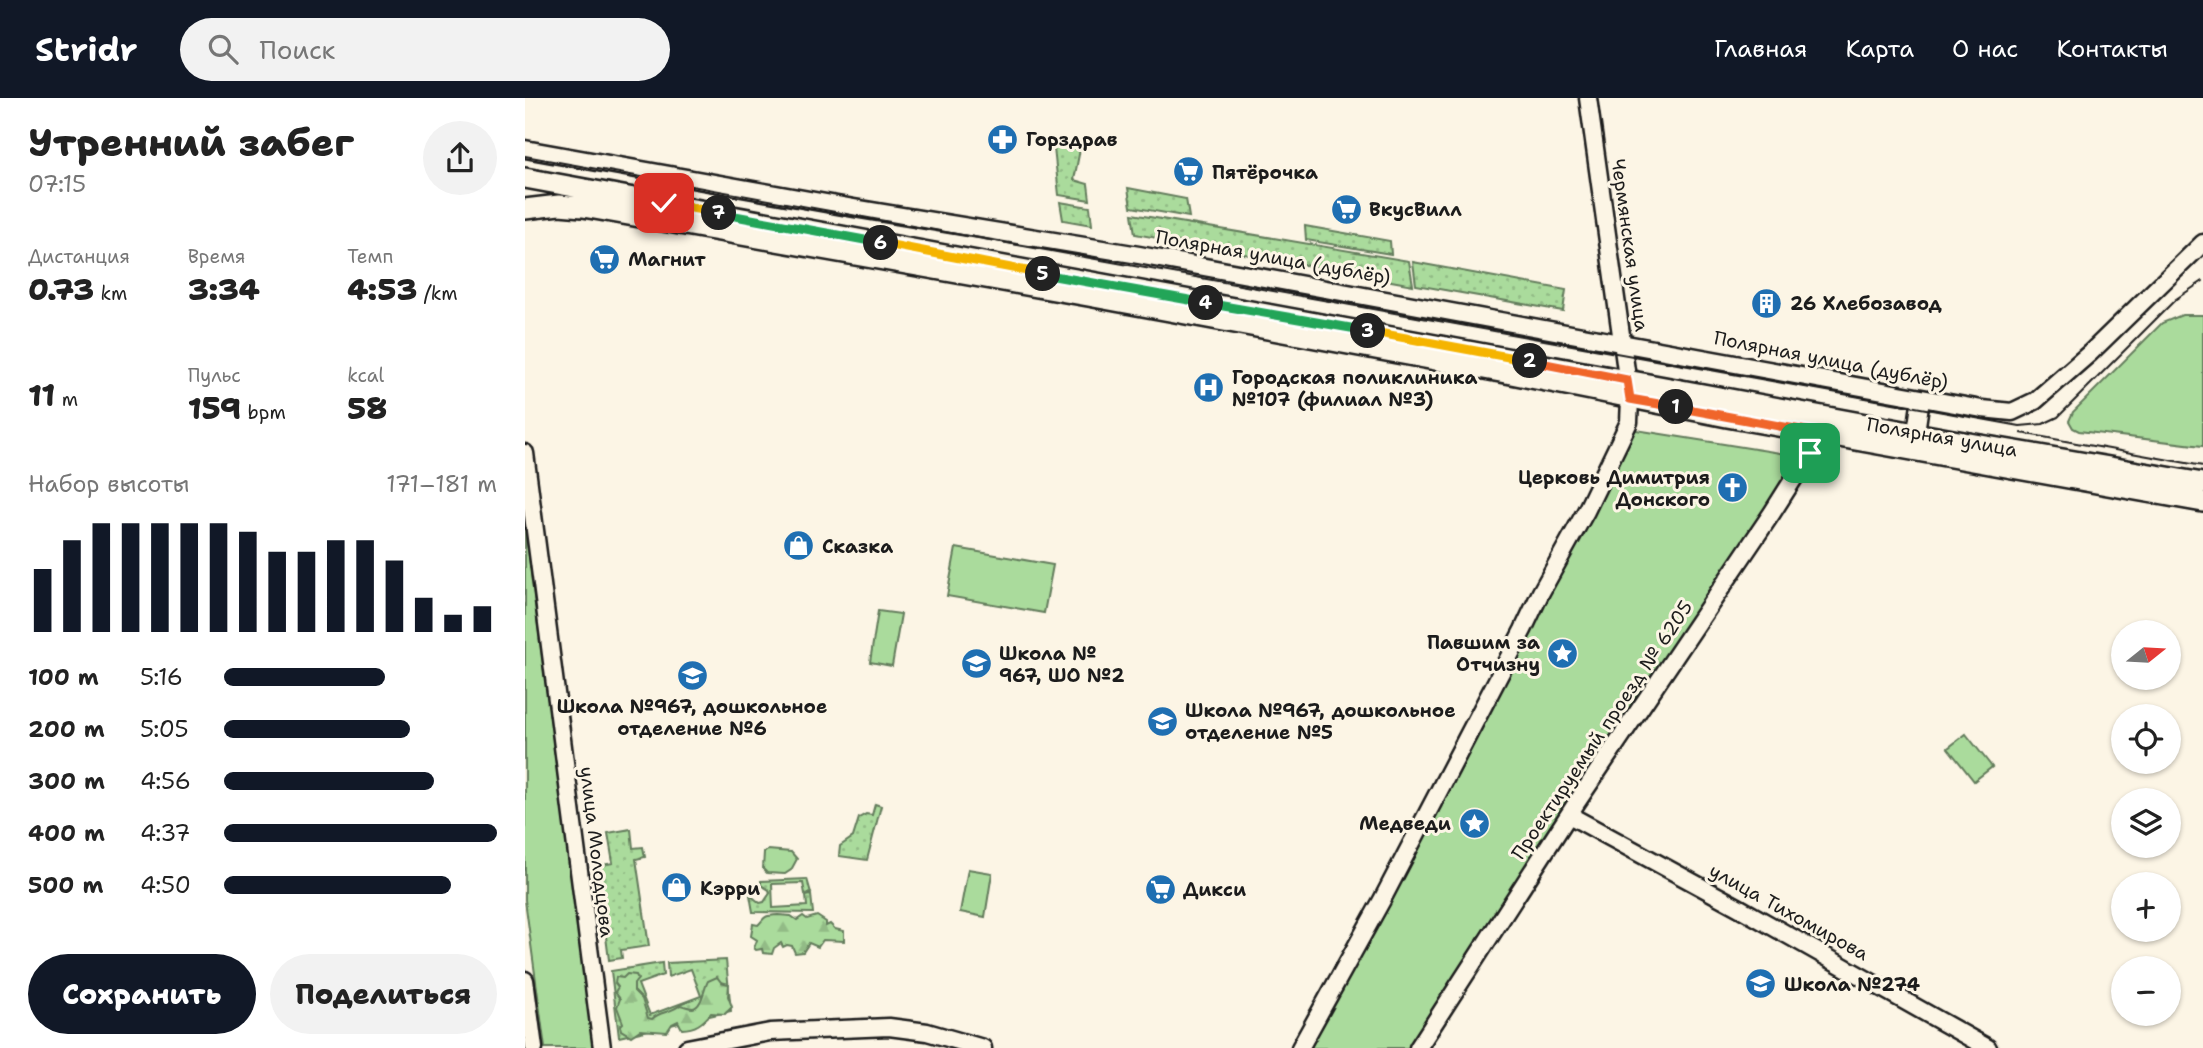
<!DOCTYPE html>
<html lang="ru">
<head>
<meta charset="utf-8">
<style>
  body { margin:0; font-family:"Shantell Sans",sans-serif; background:#f2f2f2; color:#222; height:100vh; display:flex; flex-direction:column; font-size:26px; white-space:nowrap }
  * { box-sizing:border-box; margin:0 }
  p { font-size:23px; color:#767676 }
  .icon { flex:none; width:38px; height:38px; fill:none; stroke:currentColor; stroke-width:2; stroke-linecap:round; stroke-linejoin:round }
  .map { position:relative; flex:1; overflow:hidden }
  .panel { display:flex; flex-direction:column; background:#fff; width:525px }
  .panel>* { flex:none }
  .needle { width:46px; rotate:72deg }
  .tools { position:absolute; left:1586px; top:522px; display:grid; gap:14px }
  .tools a { display:grid; place-items:center; width:70px; height:70px; border-radius:50%; background:#fff; box-shadow:0 2px 5px #0004; font-size:35px }
  .pin { position:absolute; display:grid; place-items:center; width:60px; height:60px; color:#fff; margin:-30px; border-radius:14px; box-shadow:0 4px 10px #0006 }
  .km { position:absolute; width:35px; height:35px; margin:-18px; border-radius:50%; background:#222; color:#fff; font-size:19px; line-height:35px; text-align:center }
  .round { display:grid; place-items:center; flex:none; width:74px; height:74px; border-radius:37px; background:#f2f2f2 }
  .overview { display:flex; align-items:center; justify-content:space-between; height:119px; padding:0 28px }
  h1 { font-size:38px; font-weight:800; line-height:52px }
  .figures { display:grid; grid-template-columns:repeat(3,1fr); gap:10px; height:119px; padding:7px 28px }
  .figures div { display:grid; align-content:center }
  .figures b { font-size:30px; font-weight:800 }
  .figures small { font-size:19px; font-weight:400 }
  .figures p { font-size:19px }
  .chart { height:196px; padding:14px 28px }
  .chart p { display:flex; justify-content:space-between }
  .chart svg { width:100%; height:126px; margin-top:7px; stroke:#111827; stroke-width:6 }
  .button { display:flex; gap:14px; margin-top:auto; padding:14px 28px }
  .button a { flex:1; height:80px; border-radius:42px; background:#111827; color:#fff; font-size:28px; font-weight:800; line-height:80px; text-align:center }
  .button a+a { background:#f2f2f2; color:#222 }
  ul { padding:0 28px; list-style:none; font-size:23px }
  li { display:grid; grid-template-columns:112px 84px 1fr; align-items:center; height:52px }
  li i { height:18px; border-radius:9px; background:#111827 }
  header { display:flex; align-items:center; gap:42px; box-sizing:border-box; height:98px; padding:0 35px; background:#111827; color:#fff }
  header strong { font-size:33px }
  nav { display:flex; gap:38px; margin-inline-start:auto; font-size:24px }
  .search { width:490px; height:63px; background:#f2f2f2; display:flex; align-items:center; gap:18px; box-sizing:border-box; padding:0 24px; border-radius:38px; color:#767676; font-size:26px }
  main { display:flex; flex:1; min-height:0 }
  .map>svg:first-child { display:block }
  .grass { fill:url(#grass-dots); stroke:#637c5c; stroke-width:2 }
  .forest { fill:url(#forest-firs); stroke:#637c5c; stroke-width:2 }
  .green { fill:#aadb9c; stroke:#637c5c; stroke-width:2 }
  .lines { fill:none; stroke-linecap:round; stroke-linejoin:round }
  .minor-casing { stroke:#1c1c1c; stroke-width:21 }
  .major-casing { stroke:#1c1c1c; stroke-width:24 }
  .minor { stroke:#fcf5e5; stroke-width:16 }
  .major { stroke:#fcf5e5; stroke-width:19 }
  .tram { stroke:#1c1c1c; stroke-width:2 }
  .split-1-casing { stroke:#fff; stroke-width:14 }
  .split-2-casing { stroke:#fff; stroke-width:14 }
  .split-3-casing { stroke:#fff; stroke-width:14 }
  .split-4-casing { stroke:#fff; stroke-width:14 }
  .split-5-casing { stroke:#fff; stroke-width:14 }
  .split-6-casing { stroke:#fff; stroke-width:14 }
  .split-7-casing { stroke:#fff; stroke-width:14 }
  .split-8-casing { stroke:#fff; stroke-width:14 }
  .split-1 { stroke:#f0652b; stroke-width:9 }
  .split-2 { stroke:#f0652b; stroke-width:9 }
  .split-3 { stroke:#f5b400; stroke-width:9 }
  .split-4 { stroke:#22a559; stroke-width:9 }
  .split-5 { stroke:#22a559; stroke-width:9 }
  .split-6 { stroke:#f5b400; stroke-width:9 }
  .split-7 { stroke:#22a559; stroke-width:9 }
  .split-8 { stroke:#f5b400; stroke-width:9 }
  .labels { text-anchor:middle; dominant-baseline:central; stroke-width:6; stroke-linejoin:round; paint-order:stroke }
  .poi-label { font-size:19px; font-weight:bold; fill:#1c1c1c; stroke:#fcf5e5; text-anchor:start }
  .street-label { font-size:19px; fill:#1c1c1c; stroke:#fcf5e5 }
</style>
</head>
<body>
<header>
<strong>Stridr</strong>
<div class="search"><svg class="icon" aria-label="search" viewBox="0 0 24 24"><circle cx="10" cy="10" r="6"/><path d="M15 15l6 6"/></svg>Поиск</div>
<nav><a>Главная</a><a>Карта</a><a>О нас</a><a>Контакты</a></nav>
</header>
<main>
<section class="panel">
<div class="overview"><div><h1>Утренний забег</h1><p>07:15</p></div><a class="round"><svg class="icon" aria-label="share" viewBox="0 0 24 24"><path d="M12 15V3M7 8l5-5 5 5M5 13v7h14v-7"/></svg></a></div>
<div class="figures">
<div><p>Дистанция</p><b>0.73<small> km</small></b></div>
<div><p>Время</p><b>3:34</b></div>
<div><p>Темп</p><b>4:53<small> /km</small></b></div>
</div>
<div class="figures">
<div><b>11<small> m</small></b></div>
<div><p>Пульс</p><b>159<small> bpm</small></b></div>
<div><p>kcal</p><b>58</b></div>
</div>
<div class="chart"><p><span>Набор высоты</span>171–181 m</p>
<svg viewBox="0 0 160 44" preserveAspectRatio="none"><path d="M5 44V22M15 44V12M25 44V6M35 44V6M45 44V6M55 44V6M65 44V6M75 44V9M85 44V16M95 44V16M105 44V12M115 44V12M125 44V19M135 44V32M145 44V38M155 44V35"/></svg>
</div>
<ul>
<li><b>100 m</b>5:16<i style="width:59%"></i></li>
<li><b>200 m</b>5:05<i style="width:68%"></i></li>
<li><b>300 m</b>4:56<i style="width:77%"></i></li>
<li><b>400 m</b>4:37<i style="width:100%"></i></li>
<li><b>500 m</b>4:50<i style="width:83%"></i></li>
</ul>
<div class="button"><a>Сохранить</a><a>Поделиться</a></div>
</section>
<div class="map">
<svg width="1678" height="950" viewBox="0 0 1678 950">
  <defs>
    <pattern id="grass-dots" width="8" height="8" patternUnits="userSpaceOnUse" patternTransform="scale(1.75)"><rect width="8" height="8" fill="#aadb9c"/><path d="M2 2h.1M6 6h.1" fill="none" stroke="#92bb86" stroke-width="1.8" stroke-linecap="round"/></pattern>
    <pattern id="forest-firs" width="22" height="20" patternUnits="userSpaceOnUse" patternTransform="scale(1.75)"><rect width="22" height="20" fill="#aadb9c"/><path d="M5 1l3.5 6h-7zM16 11l3.5 6h-7z" fill="#92bb86"/></pattern>
  </defs>
  <rect width="100%" height="100%" fill="#fcf5e5"/>
  <filter id="ink" filterUnits="userSpaceOnUse"><feTurbulence type="fractalNoise" baseFrequency=".0143" numOctaves="2"/><feDisplacementMap in="SourceGraphic" scale="14" xChannelSelector="R" yChannelSelector="G"/><feConvolveMatrix kernelMatrix="1 2 1 2 8 2 1 2 1" color-interpolation-filters="sRGB"/></filter>
  <g filter="url(#ink)">
    <path class="grass" d="M556 46 549 82 563 86 565 102 534 97 529 50Z
      M603 90 661 101 664 119 606 109Z
      M535 104 565 109 567 127 538 122Z
      M607 116 884 163 888 187 610 136Z
      M780 128 865 143 866 156 781 142Z
      M888 164 1041 192 1038 213 891 187Z
      M350 706 356 708 342 762 314 758 315 748 328 739 334 720 341 716 347 717Z
      M106 731 108 750 118 749 120 759 111 761 124 848 96 852 97 860 84 862 72 768 88 765 83 735Z
      M282 781 286 795 280 796 278 785 247 786 248 810 282 808 281 798 286 797 288 815 228 814 225 797 235 805 239 804 245 795 244 792 236 787V783Z
      M201 862 206 913 94 939 86 873 137 865 138 877 113 886 125 917 176 898 166 871 143 879 142 865Z"/>
    <path class="forest" d="M253 817 266 818 272 822 278 818 282 821 292 818 301 824V828L305 826 310 831 319 833V843L298 842 293 849 284 845 278 854 270 855 267 848 262 847 258 849 256 845 249 850 247 856 238 855 237 851 231 852 229 850 232 842 226 838 228 826 233 827C241 819 237 818 253 817Z
      M102 876 111 877 113 881 109 886V893L117 901 123 920 127 921C134 913 147 915 155 907 160 908 164 910 168 910 177 909 179 890 183 883L192 879 196 884 204 886 203 898 207 909 200 916 186 915C178 925 170 931 157 931L153 923 147 926 142 934 115 932 106 938 96 932 95 928 98 925 92 909 95 901 90 894 93 889 90 885 91 879 98 880Z"/>
    <path class="green" d="M1657 217H1678V348L1554 333 1548 330 1544 323 1548 314 1637 225Z
      M1105 331 1267 357 1273 366 885 950H783Z
      M0 428 68 946 69 950H20L0 802Z
      M431 450 528 467 519 515 422 498Z
      M353 513 376 516 367 568 345 564Z
      M1441 636 1467 669 1449 683 1423 650Z
      M243 752 266 754 272 761 266 772 260 776 242 775 238 771 239 754Z
      M443 771 467 775 460 819 435 814Z"/>
    <g class="lines">
      <defs>
        <path id="minor" d="M0 51 329 110 614 157 1457 311 1487 314 1510 303 1565 255 1678 145
          M1391 334 1396 300
          M0 355 77 950
          M1044 717 1213 809 1463 950
          M0 882 9 950
          M162 950 245 934 364 929 402 934 458 950
          M775 950 857 802 998 532 1016 494 1061 413 1104 324 1105 301 1063 0
          M893 950 1052 704 1247 415 1285 355 1292 335"/>
        <path id="major" d="M0 80 1450 346 1678 385
          M0 111 34 107 58 109 563 198 986 276 1202 319 1678 404"/>
      </defs>
      <use href="#minor" class="minor-casing"/>
      <use href="#major" class="major-casing"/>
      <use href="#minor" class="minor"/>
      <use href="#major" class="major"/>
      <path class="tram" d="M0 58 1495 328 1518 326 1533 319 1651 201 1678 183
        M1496 335 1678 368"/>
    </g>
  </g>
  <g class="lines" filter="url(#ink)">
    <defs>
      <path id="split-1" d="M1151 309 1292 335 1285 355"/>
      <path id="split-2" d="M1005 263 1102 282 1105 301 1151 309"/>
      <path id="split-3" d="M843 233 1005 263"/>
      <path id="split-4" d="M681 205 843 233"/>
      <path id="split-5" d="M518 176 681 205"/>
      <path id="split-6" d="M356 145 518 176"/>
      <path id="split-7" d="M194 115 356 145"/>
      <path id="split-8" d="M139 105 194 115"/>
    </defs>
    <use href="#split-1" class="split-1-casing"/>
    <use href="#split-2" class="split-2-casing"/>
    <use href="#split-3" class="split-3-casing"/>
    <use href="#split-4" class="split-4-casing"/>
    <use href="#split-5" class="split-5-casing"/>
    <use href="#split-6" class="split-6-casing"/>
    <use href="#split-7" class="split-7-casing"/>
    <use href="#split-8" class="split-8-casing"/>
    <use href="#split-1" class="split-1"/>
    <use href="#split-2" class="split-2"/>
    <use href="#split-3" class="split-3"/>
    <use href="#split-4" class="split-4"/>
    <use href="#split-5" class="split-5"/>
    <use href="#split-6" class="split-6"/>
    <use href="#split-7" class="split-7"/>
    <use href="#split-8" class="split-8"/>
  </g>
  <defs>
    <symbol id="pharmacy-disc" viewBox="-11 -11 22 22"><circle r="9.5" fill="#1f6fb2" stroke="#fcf5e5"/><path d="M-2-6h4v4h4v4h-4v4h-4v-4h-4v-4h4Z" fill="#fff"/></symbol>
    <symbol id="supermarket-disc" viewBox="-11 -11 22 22"><circle r="9.5" fill="#1f6fb2" stroke="#fcf5e5"/><path d="M-6-5.5h2.5l.6 2H6L4.5 2H-2.5L-4.4-4H-6ZM-1.5 3.2a1.3 1.3 0 1 0 .1 0ZM3 3.2a1.3 1.3 0 1 0 .1 0Z" fill="#fff"/></symbol>
    <symbol id="building-disc" viewBox="-11 -11 22 22"><circle r="9.5" fill="#1f6fb2" stroke="#fcf5e5"/><path d="M-4-6H4V6H1V3H-1V6H-4ZM-2.5-4.3h1.7v1.8h-1.7ZM.8-4.3h1.7v1.8H.8ZM-2.5-1h1.7V.8h-1.7ZM.8-1h1.7V.8H.8Z" fill="#fff"/></symbol>
    <symbol id="hospital-disc" viewBox="-11 -11 22 22"><circle r="9.5" fill="#1f6fb2" stroke="#fcf5e5"/><path d="M-5-5h3v3.5h4V-5h3V5h-3V1.5h-4V5h-3Z" fill="#fff"/></symbol>
    <symbol id="church-disc" viewBox="-11 -11 22 22"><circle r="9.5" fill="#1f6fb2" stroke="#fcf5e5"/><path d="M-1.2-6h2.4v3.5h3.3v2.4h-3.3V6h-2.4V-.1h-3.3v-2.4h3.3Z" fill="#fff"/></symbol>
    <symbol id="shop-disc" viewBox="-11 -11 22 22"><circle r="9.5" fill="#1f6fb2" stroke="#fcf5e5"/><path d="M-5-2.5h2.3a2.7 3.5 0 0 1 5.4 0H5L5.5 6h-11ZM-1.5-2.5h3a1.5 2.3 0 0 0-3 0Z" fill="#fff"/></symbol>
    <symbol id="sight-disc" viewBox="-11 -11 22 22"><circle r="9.5" fill="#1f6fb2" stroke="#fcf5e5"/><path d="M0-6L1.8-2.2L6-1.7L2.9 1.2L3.7 5.4L0 3.3L-3.7 5.4L-2.9 1.2L-6-1.7L-1.8-2.2Z" fill="#fff"/></symbol>
    <symbol id="school-disc" viewBox="-11 -11 22 22"><circle r="9.5" fill="#1f6fb2" stroke="#fcf5e5"/><path d="M0-5L7-2L0 1L-7-2ZM-4 1L0 2.5L4 1V4Q0 6-4 4Z" fill="#fff"/></symbol>
  </defs>
  <g fill-rule="evenodd">
    <use href="#pharmacy-disc" x="460" y="24" width="35" height="35"/>
    <use href="#supermarket-disc" x="646" y="56" width="35" height="35"/>
    <use href="#supermarket-disc" x="804" y="94" width="35" height="35"/>
    <use href="#supermarket-disc" x="62" y="144" width="35" height="35"/>
    <use href="#building-disc" x="1224" y="188" width="35" height="35"/>
    <use href="#hospital-disc" x="666" y="272" width="35" height="35"/>
    <use href="#church-disc" x="1190" y="372" width="35" height="35"/>
    <use href="#shop-disc" x="256" y="430" width="35" height="35"/>
    <use href="#sight-disc" x="1020" y="538" width="35" height="35"/>
    <use href="#school-disc" x="434" y="548" width="35" height="35"/>
    <use href="#school-disc" x="150" y="560" width="35" height="35"/>
    <use href="#school-disc" x="620" y="606" width="35" height="35"/>
    <use href="#sight-disc" x="932" y="708" width="35" height="35"/>
    <use href="#shop-disc" x="134" y="772" width="35" height="35"/>
    <use href="#supermarket-disc" x="618" y="774" width="35" height="35"/>
    <use href="#school-disc" x="1218" y="868" width="35" height="35"/>
  </g>
  <g class="labels">
    <g class="poi-label">
      <text x="501" y="41">Горздрав</text>
      <text x="687" y="74">Пятёрочка</text>
      <text x="844" y="111">ВкусВилл</text>
      <text x="103" y="161">Магнит</text>
      <text x="1265" y="205">26 Хлебозавод</text>
      <text x="707" y="279">Городская поликлиника<tspan x="707" dy="22">№107 (филиал №3)</tspan></text>
      <text x="1185" y="379" text-anchor="end">Церковь Димитрия<tspan x="1185" dy="22">Донского</tspan></text>
      <text x="297" y="448">Сказка</text>
      <text x="1015" y="544" text-anchor="end">Павшим за<tspan x="1015" dy="22">Отчизну</tspan></text>
      <text x="474" y="555">Школа №<tspan x="474" dy="22">967, ШО №2</tspan></text>
      <text x="167" y="608" text-anchor="middle">Школа №967, дошкольное<tspan x="167" dy="22">отделение №6</tspan></text>
      <text x="660" y="612">Школа №967, дошкольное<tspan x="660" dy="22">отделение №5</tspan></text>
      <text x="926" y="725" text-anchor="end">Медведи</text>
      <text x="175" y="790">Кэрри</text>
      <text x="658" y="791">Дикси</text>
      <text x="1259" y="886">Школа №274</text>
    </g>
    <g class="street-label">
      <text transform="translate(1105 147) rotate(82)">Чермянская улица</text>
      <text transform="translate(748 159) rotate(10)">Полярная улица (дублёр)</text>
      <text transform="translate(1306 262) rotate(11)">Полярная улица (дублёр)</text>
      <text transform="translate(1417 339) rotate(10)">Полярная улица</text>
      <text transform="translate(1077 632) rotate(-56)">Проектируемый проезд № 6205</text>
      <text transform="translate(72 754) rotate(83)">улица Молодцова</text>
      <text transform="translate(1264 814) rotate(29)">улица Тихомирова</text>
    </g>
  </g>
</svg>
<div class="tools">
<a><svg class="needle" viewBox="-14 -14 28 28"><path d="M0-13l5 13h-10z" fill="#e53935"/><path d="M0 13l5-13h-10z" fill="#767676"/></svg></a>
<a><svg class="icon" aria-label="locate" viewBox="0 0 24 24"><circle cx="12" cy="12" r="6"/><path d="M12 2v4M12 18v4M2 12h4M18 12h4"/></svg></a>
<a><svg class="icon" aria-label="layers" viewBox="0 0 24 24"><path d="M12 4l9 5-9 5-9-5zM3 14l9 5 9-5"/></svg></a>
<a>+</a>
<a>−</a>
</div>
<div class="pin" style="left:1285px;top:355px;background:#1e9e55"><svg class="icon" aria-label="arrive" viewBox="0 0 24 24"><path d="M6 21V4h12l-3 4 3 4H6"/></svg></div>
<div class="pin" style="left:139px;top:105px;background:#d93025"><svg class="icon" aria-label="check" viewBox="0 0 24 24"><path d="M5 12l5 5 9-10"/></svg></div>
<b class="km" style="left:1151px;top:309px">1</b>
<b class="km" style="left:1005px;top:263px">2</b>
<b class="km" style="left:843px;top:233px">3</b>
<b class="km" style="left:681px;top:205px">4</b>
<b class="km" style="left:518px;top:176px">5</b>
<b class="km" style="left:356px;top:145px">6</b>
<b class="km" style="left:194px;top:115px">7</b>
</div>
</main>
</body>
</html>
